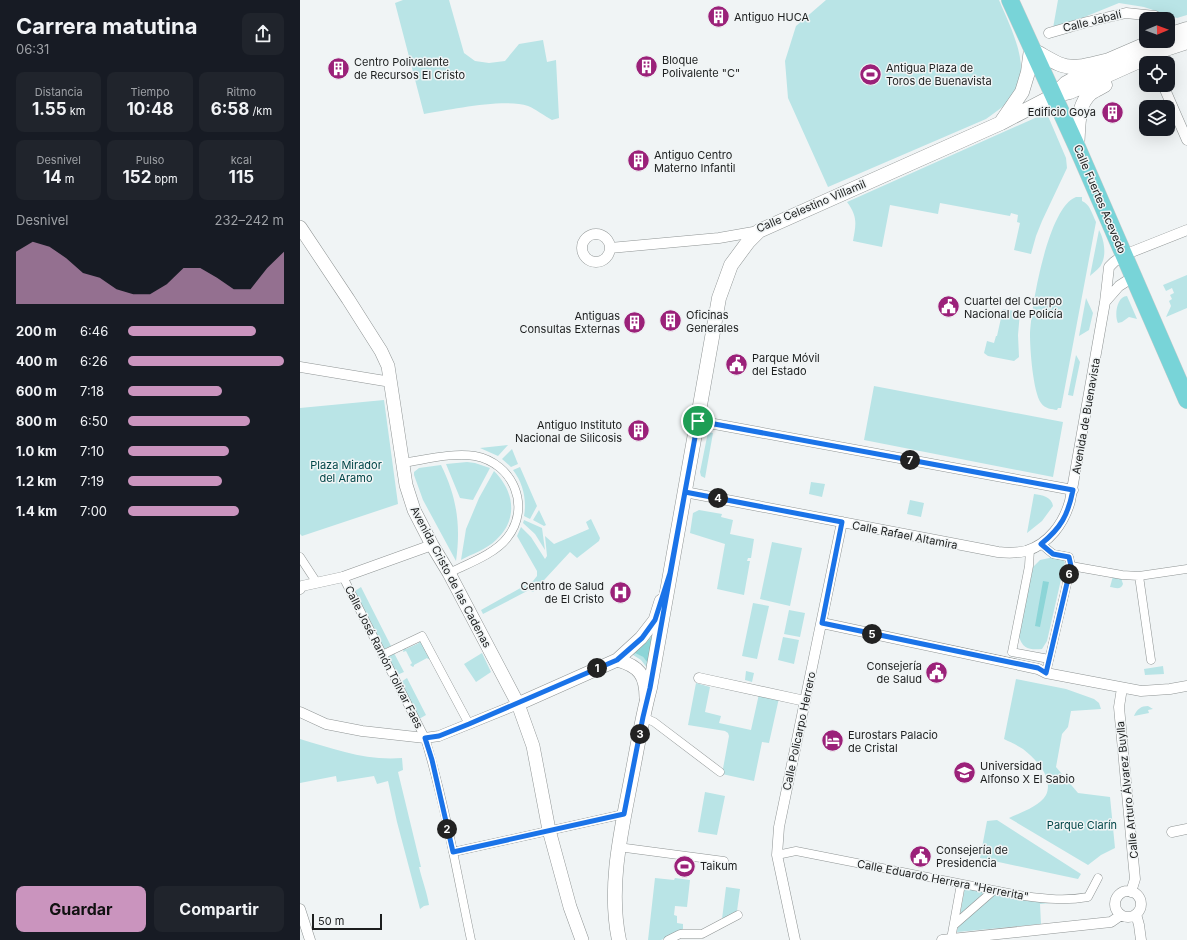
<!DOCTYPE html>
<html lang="es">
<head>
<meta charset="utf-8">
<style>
  body { margin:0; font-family:Inter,sans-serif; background:#20242c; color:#f1f3f6; height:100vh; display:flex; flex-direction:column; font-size:15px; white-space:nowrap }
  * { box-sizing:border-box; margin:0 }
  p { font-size:13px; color:#9ea1a6 }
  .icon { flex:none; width:22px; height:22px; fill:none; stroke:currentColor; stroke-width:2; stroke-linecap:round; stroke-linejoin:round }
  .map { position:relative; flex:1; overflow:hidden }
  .side { display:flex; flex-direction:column; background:#171b24; width:300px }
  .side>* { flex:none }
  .needle { width:26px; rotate:89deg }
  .tools { position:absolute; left:839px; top:12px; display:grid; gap:8px }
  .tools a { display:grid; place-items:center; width:36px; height:36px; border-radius:8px; background:#171b24; box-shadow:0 4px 16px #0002; font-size:20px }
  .scale { position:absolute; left:12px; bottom:10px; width:70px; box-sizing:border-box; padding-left:4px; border:2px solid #1c1e1e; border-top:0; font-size:11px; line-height:14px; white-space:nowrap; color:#1c1e1e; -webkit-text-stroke:3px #f0f4f5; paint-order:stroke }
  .pin { position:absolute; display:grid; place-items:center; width:34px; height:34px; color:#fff; margin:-17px; border:2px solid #fff; border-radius:50%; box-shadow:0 1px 4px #0007 }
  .km { position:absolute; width:20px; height:20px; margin:-10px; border-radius:50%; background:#222; color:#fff; font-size:11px; line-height:20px; text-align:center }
  .round { display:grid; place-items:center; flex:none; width:42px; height:42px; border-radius:8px; background:#20242c }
  .summary { display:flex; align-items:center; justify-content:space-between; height:68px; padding:0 16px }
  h1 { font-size:22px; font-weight:700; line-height:30px }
  .stats { display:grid; grid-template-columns:repeat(3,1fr); gap:6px; height:68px; padding:4px 16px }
  .stats div { display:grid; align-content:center; border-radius:8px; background:#20242c; text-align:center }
  .stats b { font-size:17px; font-weight:700 }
  .stats small { font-size:11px; font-weight:400 }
  .stats p { font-size:11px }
  .chart { height:112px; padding:8px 16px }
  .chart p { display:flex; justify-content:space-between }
  .chart svg { width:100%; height:72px; margin-top:4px; fill:#ca94be; opacity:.7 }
  .primary-button { display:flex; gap:8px; margin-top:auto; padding:8px 16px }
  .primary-button a { flex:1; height:46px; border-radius:8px; background:#ca94be; color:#111; font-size:16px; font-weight:700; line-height:46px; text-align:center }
  .primary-button a+a { background:#20242c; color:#f1f3f6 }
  ul { padding:0 16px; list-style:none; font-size:13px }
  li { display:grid; grid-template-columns:64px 48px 1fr; align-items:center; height:30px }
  li i { height:10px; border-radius:5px; background:#ca94be }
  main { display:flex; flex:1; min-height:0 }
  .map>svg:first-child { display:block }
  .green { fill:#b9e4e6; fill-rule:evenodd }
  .water { fill:#8cd5d7 }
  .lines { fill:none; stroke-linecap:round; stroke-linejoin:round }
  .pedestrian-casing { stroke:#8f9494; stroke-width:9 }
  .minor-casing { stroke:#8f9494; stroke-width:11 }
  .tertiary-casing { stroke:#8f9494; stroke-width:14 }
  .secondary-casing { stroke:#8f9494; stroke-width:15 }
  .trunk-casing { stroke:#cdcece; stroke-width:18 }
  .pedestrian { stroke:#fff; stroke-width:8 }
  .minor { stroke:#fff; stroke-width:10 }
  .tertiary { stroke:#fff; stroke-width:13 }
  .secondary { stroke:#fff; stroke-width:14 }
  .trunk { stroke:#78d4d8; stroke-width:17 }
  .route-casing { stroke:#fff; stroke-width:8 }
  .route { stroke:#1a73e8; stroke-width:5 }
  .labels { text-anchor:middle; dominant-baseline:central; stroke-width:3; stroke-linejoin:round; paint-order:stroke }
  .poi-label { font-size:11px; fill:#1c1e1e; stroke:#f0f4f5; text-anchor:start }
  .street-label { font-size:11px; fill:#1c1e1e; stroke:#f0f4f5 }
  .park-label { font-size:11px; fill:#004547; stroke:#f0f4f5 }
</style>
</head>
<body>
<main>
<section class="side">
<div class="summary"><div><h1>Carrera matutina</h1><p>06:31</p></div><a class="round"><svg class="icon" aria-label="share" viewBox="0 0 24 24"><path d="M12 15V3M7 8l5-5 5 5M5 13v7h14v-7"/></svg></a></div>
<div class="stats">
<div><p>Distancia</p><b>1.55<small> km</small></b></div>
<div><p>Tiempo</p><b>10:48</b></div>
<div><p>Ritmo</p><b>6:58<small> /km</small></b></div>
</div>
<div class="stats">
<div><p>Desnivel</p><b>14<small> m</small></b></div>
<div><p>Pulso</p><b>152<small> bpm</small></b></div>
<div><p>kcal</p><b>115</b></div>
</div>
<div class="chart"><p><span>Desnivel</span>232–242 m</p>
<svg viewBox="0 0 160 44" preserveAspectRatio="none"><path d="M0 44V12L10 6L20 9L30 16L40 25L50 28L60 35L70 38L80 38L90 32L100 22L110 22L120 28L130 35L140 35L150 22L160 12V44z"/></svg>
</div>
<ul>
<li><b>200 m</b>6:46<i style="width:82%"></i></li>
<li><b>400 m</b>6:26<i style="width:100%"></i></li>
<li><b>600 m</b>7:18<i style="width:60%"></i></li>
<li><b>800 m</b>6:50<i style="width:78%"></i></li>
<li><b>1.0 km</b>7:10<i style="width:65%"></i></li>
<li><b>1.2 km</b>7:19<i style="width:60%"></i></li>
<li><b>1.4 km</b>7:00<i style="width:71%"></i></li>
</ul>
<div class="primary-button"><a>Guardar</a><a>Compartir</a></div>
</section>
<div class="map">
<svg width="887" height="940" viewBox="0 0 887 940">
  <rect width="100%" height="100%" fill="#f0f4f5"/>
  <path class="green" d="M103 0H149L164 53 175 61 189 63 205 61 219 44 243 40 247 62 256 60 259 118 252 120C244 116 236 109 228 106 204 98 150 110 124 114L95 3Z
    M526 0H699C709 24 730 63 717 89 711 102 697 111 686 119L528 187 488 98 485 61 496 26Z
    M758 0H887V15L877 18 844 7 819 3 782 18 753 28Z
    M744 114 748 116 766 158 767 168 742 221 736 236 731 254 714 250 720 223 717 222 718 215 711 213 710 216 640 203 638 214 590 205 582 247 553 241C556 224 558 217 547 202Z
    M776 197H782V201C790 204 792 214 796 222L761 408H758L757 410C752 409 745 409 741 403 733 392 730 349 730 335 731 307 748 207 776 197Z
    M799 230C804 239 807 255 801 265 800 268 793 273 790 276Z
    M887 275V308L866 317 871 306 869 301 872 299 870 295 874 293 872 288 866 291 863 285Z
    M827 296 837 319 829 317 822 322 818 323C814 315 817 296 827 296Z
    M786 298 793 313 789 330 779 336Z
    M703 309 720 312 718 335 719 357 714 361 688 356 684 353 687 341 694 343 696 336H697Z
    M776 355 780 362 773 396 768 395Z
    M574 386 763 422 753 477 564 440Z
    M84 400 98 504 2 536 0 534V408Z
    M408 432 413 433 405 478 401 476 400 472Z
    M208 445 198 456 180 448Z
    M212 449 218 464 211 467 202 459Z
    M167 462 175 463 190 468 173 500 160 498 146 464Z
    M141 465C157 497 161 526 156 561L123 500 114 475V472L119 468Z
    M220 467 237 506 230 519 224 516C227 500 223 483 213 470Z
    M194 471C214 491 219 519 196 540 187 549 172 554 161 560L166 529 179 498Z
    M511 482 525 484 522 497 509 494Z
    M734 494C742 495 752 497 753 506L742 521 727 533Z
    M610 500 624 503 621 517 607 514Z
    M239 510 246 525 244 526 233 520Z
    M399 510 422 514 421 517 433 520 430 534 454 539 451 558H448L447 561H450L444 595 417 589 425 544 390 533 393 513Z
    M291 519 300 538 299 541 277 558 270 552 233 592 229 590 183 614 181 610 233 581 237 576V571L217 536 221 527 231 537 245 559 247 556 245 536 254 544 289 529 286 522Z
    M224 520 242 528 245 550 235 534 223 523Z
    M472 542 502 548 490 606 460 599Z
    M754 557 761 558 765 562 747 641 742 649C730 650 722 649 719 636L733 567 740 560Z
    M813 576 821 578 823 584C821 590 816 588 810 587Z
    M61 587 91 646 84 649 55 591Z
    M453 603 469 606 457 659 442 656Z
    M489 610 505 613 500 637 484 634Z
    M360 621 361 622 352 673H351L341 660 330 653 347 640ZM355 634 357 636 351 666 343 657 336 653Z
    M483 637 499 640 494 664 478 660Z
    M120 640 130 656 129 659H128L127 658 114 665V666L113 667 110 665 112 663 106 651 103 652 104 648H105L106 649 119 643 118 641Z
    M94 653 104 672 97 675 88 656Z
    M182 653 191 672 176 682 164 664Z
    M863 666 864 674 845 675 844 669Z
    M446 671 454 673 452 682 445 680Z
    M107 678 126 715 119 719 101 682Z
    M716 679 766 689 794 699 799 703 801 709 771 711 768 727 762 734 756 767 778 793 810 797 815 848 801 855 788 865 709 818C720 813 740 806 746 795 754 778 736 759 723 749 717 745 710 742 704 739Z
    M396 683 410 687 405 712 421 716 419 723 451 730 459 694 479 698 469 743 462 742 454 781 422 774 429 736 428 733 425 731 388 725Z
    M848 706 853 709 848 710 849 713 834 716C837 709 841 706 848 706Z
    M0 739C34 749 66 761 102 758L103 770 98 772 121 867H119C122 880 127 892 129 905L124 906 120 909 97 822 88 781 77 784 74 776 37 782 36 776 0 783Z
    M405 792 425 796 417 835 398 832Z
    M697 820 781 874 778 879 680 858 687 821Z
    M355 878 374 880 375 878 390 880 387 907 375 906 374 915 377 916V923L383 924V929L361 940H348Z
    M426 887 440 889 437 911 422 919Z
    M665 887 762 902 740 904 741 924 657 932Z"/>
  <path class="water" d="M743 581 749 582 740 627 735 626Z
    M355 634 351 667 343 657 335 653Z"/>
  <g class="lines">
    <defs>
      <path id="pedestrian" d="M102 463C124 460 153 452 175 456 213 463 232 507 207 538 195 554 167 564 149 573
        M741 544 753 554 769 557 771 566 746 673
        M730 549 729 566 712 652 749 659
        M0 557 17 583
        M771 566 822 575 839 576
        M43 577 125 738C145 804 157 873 171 940
        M82 655 122 636 169 724
        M851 660 839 576 887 569
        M343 717 354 722 420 772
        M318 847 424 861
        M153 852 324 814
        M477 855 496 851 724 896C746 899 766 901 788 897L798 878
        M654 925 694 890
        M651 939 661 884
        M368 940 380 934H402L438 915"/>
      <path id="minor" d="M749 33 787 22 826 13 855 16 859 19
        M863 85 887 140
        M282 248a14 14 0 1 1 28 0a14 14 0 1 1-28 0Z
        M310 248 419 238 459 231
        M805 302 819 286 833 277
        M0 367 91 382
        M398 421 773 490
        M385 492 698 552C707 553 717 553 726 551 749 544 764 523 770 501L805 302 809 267 814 262 824 255 887 230
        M0 589 2 586 43 577 132 545
        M522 623 738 669 746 673 841 691 870 689 887 686
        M399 678 505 701
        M822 688 819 707 835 879 831 892
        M0 712 26 724 62 731 125 738 139 736 218 704
        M872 832 887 829
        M815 904a13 13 0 1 1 26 0a13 13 0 1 1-26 0Z
        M0 909 10 940
        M836 914 839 925 841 940
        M495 940 477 855 479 827 542 522
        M642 940 811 922 821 915"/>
      <path id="tertiary" d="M0 227 48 299 81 351 88 366 106 485 114 510 132 545 149 573 218 704 233 746 249 830 270 907 282 940
        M317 660C339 666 346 675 346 698
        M218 704 317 660 341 638 355 620 361 601"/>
      <path id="secondary" d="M868 35 887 29
        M755 94 766 83 775 78 809 60 853 41
        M702 121 722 92 728 72 731 49C741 54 750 60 759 64 775 71 794 63 809 60
        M777 147C779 130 776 105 791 93 795 90 800 88 805 85
        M319 940C308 887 321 832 331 780 337 749 342 718 350 688L419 298 431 265 448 242 459 231 701 123 753 96 770 92 866 49 887 42"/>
      <path id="trunk" d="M710 0 777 147 887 400"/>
    </defs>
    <use href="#pedestrian" class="pedestrian-casing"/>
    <use href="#minor" class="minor-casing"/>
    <use href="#tertiary" class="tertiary-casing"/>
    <use href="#secondary" class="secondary-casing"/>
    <use href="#trunk" class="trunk-casing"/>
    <use href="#pedestrian" class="pedestrian"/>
    <use href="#minor" class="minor"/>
    <use href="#tertiary" class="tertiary"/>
    <use href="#secondary" class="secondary"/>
    <use href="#trunk" class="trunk"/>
  </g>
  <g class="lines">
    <defs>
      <path id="route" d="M398 421 370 573 355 620 342 638 317 660 169 724 139 736 125 738 132 760 153 852 324 814 343 717 350 688 385 492 542 522 522 623 738 668 746 673 771 566 769 557 753 554 741 544C761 528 768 515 773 490L398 421"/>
    </defs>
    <use href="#route" class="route-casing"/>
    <use href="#route" class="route"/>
  </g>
  <defs>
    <symbol id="building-disc" viewBox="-11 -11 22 22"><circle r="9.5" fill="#9b2179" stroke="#f0f4f5"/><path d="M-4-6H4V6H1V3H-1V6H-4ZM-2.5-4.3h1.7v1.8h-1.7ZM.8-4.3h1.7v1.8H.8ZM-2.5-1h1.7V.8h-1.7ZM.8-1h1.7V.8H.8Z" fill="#fff"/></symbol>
    <symbol id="stadium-disc" viewBox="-11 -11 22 22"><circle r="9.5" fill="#9b2179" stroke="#f0f4f5"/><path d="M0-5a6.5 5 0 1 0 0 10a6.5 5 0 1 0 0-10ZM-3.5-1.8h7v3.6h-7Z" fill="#fff"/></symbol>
    <symbol id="civic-disc" viewBox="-11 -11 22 22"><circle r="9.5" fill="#9b2179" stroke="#f0f4f5"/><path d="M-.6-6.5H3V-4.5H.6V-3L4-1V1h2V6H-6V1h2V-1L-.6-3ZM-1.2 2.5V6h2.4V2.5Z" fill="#fff"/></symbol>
    <symbol id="hospital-disc" viewBox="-11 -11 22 22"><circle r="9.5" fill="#9b2179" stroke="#f0f4f5"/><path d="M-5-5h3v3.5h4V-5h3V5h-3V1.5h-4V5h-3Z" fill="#fff"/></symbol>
    <symbol id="hotel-disc" viewBox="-11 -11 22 22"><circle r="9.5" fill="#9b2179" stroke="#f0f4f5"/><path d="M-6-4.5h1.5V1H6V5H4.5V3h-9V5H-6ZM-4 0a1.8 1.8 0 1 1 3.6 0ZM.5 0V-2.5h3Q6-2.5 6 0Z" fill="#fff"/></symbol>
    <symbol id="university-disc" viewBox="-11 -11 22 22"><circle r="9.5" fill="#9b2179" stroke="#f0f4f5"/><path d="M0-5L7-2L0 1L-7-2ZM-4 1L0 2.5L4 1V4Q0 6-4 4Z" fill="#fff"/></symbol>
  </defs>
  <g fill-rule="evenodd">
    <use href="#building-disc" x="406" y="4" width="25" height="25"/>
    <use href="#building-disc" x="334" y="54" width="25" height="25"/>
    <use href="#building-disc" x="26" y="56" width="25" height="25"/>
    <use href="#stadium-disc" x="558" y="62" width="25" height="25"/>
    <use href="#building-disc" x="800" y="100" width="25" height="25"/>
    <use href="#building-disc" x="326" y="148" width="25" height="25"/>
    <use href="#civic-disc" x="636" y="294" width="25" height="25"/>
    <use href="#building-disc" x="358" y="308" width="25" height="25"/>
    <use href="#building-disc" x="322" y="310" width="25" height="25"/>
    <use href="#civic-disc" x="424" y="352" width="25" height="25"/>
    <use href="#building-disc" x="326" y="418" width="25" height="25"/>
    <use href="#hospital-disc" x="308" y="580" width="25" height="25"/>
    <use href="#civic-disc" x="624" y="660" width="25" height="25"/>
    <use href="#hotel-disc" x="520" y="728" width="25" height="25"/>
    <use href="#university-disc" x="652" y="760" width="25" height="25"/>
    <use href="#civic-disc" x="608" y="844" width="25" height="25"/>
    <use href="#stadium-disc" x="372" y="854" width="25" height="25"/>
  </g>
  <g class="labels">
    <g class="poi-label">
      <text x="434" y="17">Antiguo HUCA</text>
      <text x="362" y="60">Bloque<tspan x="362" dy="13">Polivalente "C"</tspan></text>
      <text x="54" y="62">Centro Polivalente<tspan x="54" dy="13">de Recursos El Cristo</tspan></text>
      <text x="586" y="68">Antigua Plaza de<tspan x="586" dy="13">Toros de Buenavista</tspan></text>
      <text x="796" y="112" text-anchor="end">Edificio Goya</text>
      <text x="354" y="155">Antiguo Centro<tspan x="354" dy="13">Materno Infantil</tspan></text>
      <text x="664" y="301">Cuartel del Cuerpo<tspan x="664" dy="13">Nacional de Policía</tspan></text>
      <text x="386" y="315">Oficinas<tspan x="386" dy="13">Generales</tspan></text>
      <text x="320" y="316" text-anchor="end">Antiguas<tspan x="320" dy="13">Consultas Externas</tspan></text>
      <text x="452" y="358">Parque Móvil<tspan x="452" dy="13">del Estado</tspan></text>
      <text x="322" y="425" text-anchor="end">Antiguo Instituto<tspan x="322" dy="13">Nacional de Silicosis</tspan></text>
      <text x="304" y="586" text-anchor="end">Centro de Salud<tspan x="304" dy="13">de El Cristo</tspan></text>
      <text x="622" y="666" text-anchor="end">Consejería<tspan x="622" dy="13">de Salud</tspan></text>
      <text x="548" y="735">Eurostars Palacio<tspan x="548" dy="13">de Cristal</tspan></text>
      <text x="680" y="766">Universidad<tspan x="680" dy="13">Alfonso X El Sabio</tspan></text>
      <text x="636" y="850">Consejería de<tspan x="636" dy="13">Presidencia</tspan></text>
      <text x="400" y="866">Taikum</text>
    </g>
    <g class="street-label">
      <text transform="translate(792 21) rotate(-14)">Calle Jabalí</text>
      <text transform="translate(800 199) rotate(67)">Calle Fuertes Acevedo</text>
      <text transform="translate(511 206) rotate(-23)">Calle Celestino Villamil</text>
      <text transform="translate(786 416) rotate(-80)">Avenida de Buenavista</text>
      <text transform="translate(605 535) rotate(11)">Calle Rafael Altamira</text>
      <text transform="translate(151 577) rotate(62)">Avenida Cristo de las Cadenas</text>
      <text transform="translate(84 657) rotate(63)">Calle José Ramón Tolívar Faes</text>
      <text transform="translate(499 731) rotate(-78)">Calle Policarpo Herrero</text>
      <text transform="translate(827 790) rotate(-96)">Calle Arturo Álvarez Buylla</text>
      <text transform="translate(643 880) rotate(11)">Calle Eduardo Herrera "Herrerita"</text>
    </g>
    <g class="park-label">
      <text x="46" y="465">Plaza Mirador<tspan x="46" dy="13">del Aramo</tspan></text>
      <text x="782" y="825">Parque Clarín</text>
    </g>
  </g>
</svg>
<div class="tools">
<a><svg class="needle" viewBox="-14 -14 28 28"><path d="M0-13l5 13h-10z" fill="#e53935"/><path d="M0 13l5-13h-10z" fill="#9ea1a6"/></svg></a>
<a><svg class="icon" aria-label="locate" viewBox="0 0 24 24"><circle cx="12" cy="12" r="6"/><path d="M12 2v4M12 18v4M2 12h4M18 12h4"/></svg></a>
<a><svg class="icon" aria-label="layers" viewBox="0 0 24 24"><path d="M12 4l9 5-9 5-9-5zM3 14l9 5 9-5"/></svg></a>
</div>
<div class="scale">50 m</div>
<div class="pin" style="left:398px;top:421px;background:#1e9e55"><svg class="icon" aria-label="arrive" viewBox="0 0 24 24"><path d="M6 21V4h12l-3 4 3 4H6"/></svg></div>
<b class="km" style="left:297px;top:668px">1</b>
<b class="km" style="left:147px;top:829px">2</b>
<b class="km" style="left:340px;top:734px">3</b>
<b class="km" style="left:418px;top:498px">4</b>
<b class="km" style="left:572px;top:634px">5</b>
<b class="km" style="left:769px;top:574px">6</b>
<b class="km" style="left:610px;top:460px">7</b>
</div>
</main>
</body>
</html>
